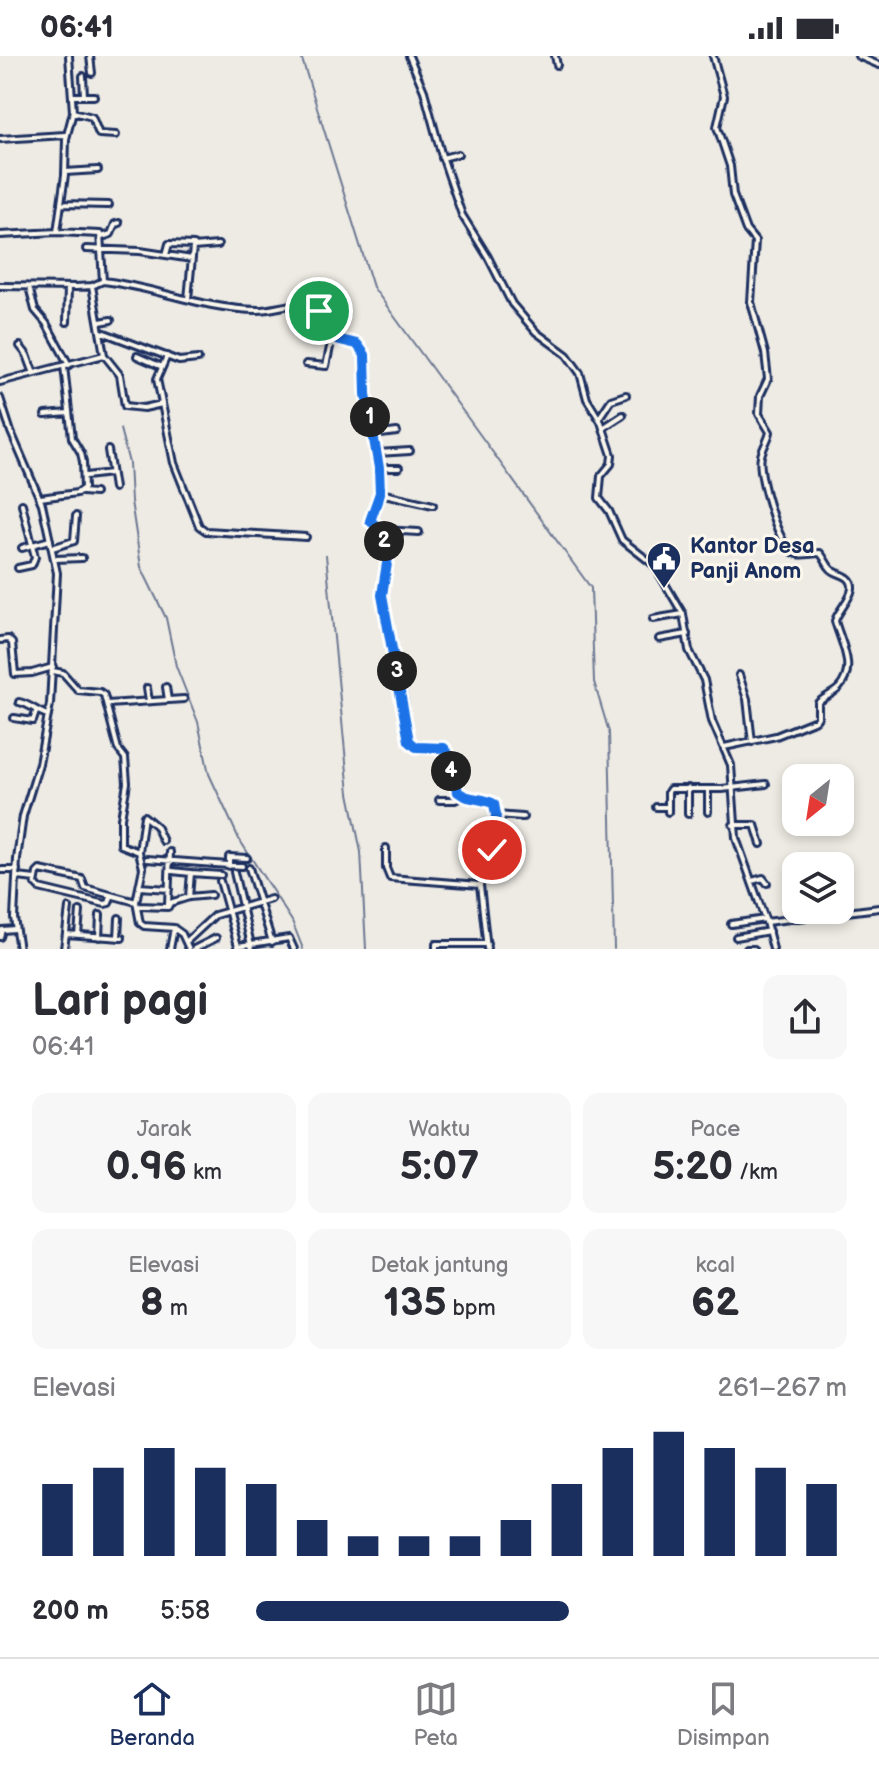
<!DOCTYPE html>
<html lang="id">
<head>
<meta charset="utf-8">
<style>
  body { margin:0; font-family:"Balsamiq Sans",sans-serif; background:#f7f7f7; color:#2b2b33; height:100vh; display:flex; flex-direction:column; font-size:30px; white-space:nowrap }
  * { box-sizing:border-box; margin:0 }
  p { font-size:26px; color:#7c7c81 }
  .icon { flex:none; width:44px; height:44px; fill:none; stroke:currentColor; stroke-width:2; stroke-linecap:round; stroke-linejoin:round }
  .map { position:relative; height:893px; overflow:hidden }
  .details { display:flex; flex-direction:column; background:#fff; flex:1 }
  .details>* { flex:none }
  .needle { width:52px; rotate:210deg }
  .buttons { position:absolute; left:782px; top:708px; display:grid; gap:16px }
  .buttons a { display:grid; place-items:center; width:72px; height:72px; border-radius:16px; background:#fff; box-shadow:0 4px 12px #0003; font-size:40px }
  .pin { position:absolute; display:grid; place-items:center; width:68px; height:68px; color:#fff; margin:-34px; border:4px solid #fff; border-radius:50%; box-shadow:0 2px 8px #0007 }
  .km { position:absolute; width:40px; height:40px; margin:-20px; border-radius:50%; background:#222; color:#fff; font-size:22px; line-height:40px; text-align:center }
  .round { display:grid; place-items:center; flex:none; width:84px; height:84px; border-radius:16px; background:#f7f7f7 }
  .headline { display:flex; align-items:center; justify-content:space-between; height:136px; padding:0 32px }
  h1 { font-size:44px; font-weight:800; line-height:60px }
  .metrics { display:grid; grid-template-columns:repeat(3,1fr); gap:12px; height:136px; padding:8px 32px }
  .metrics div { display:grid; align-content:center; border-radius:16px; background:#f7f7f7; text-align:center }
  .metrics b { font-size:40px; font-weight:800 }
  .metrics small { font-size:22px; font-weight:400 }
  .metrics p { font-size:22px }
  .chart { height:224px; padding:16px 32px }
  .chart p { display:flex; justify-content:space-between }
  .chart svg { width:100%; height:144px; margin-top:8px; stroke:#1b2f5e; stroke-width:6 }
  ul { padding:0 32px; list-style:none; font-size:26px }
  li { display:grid; grid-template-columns:128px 96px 1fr; align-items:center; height:60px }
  li i { height:20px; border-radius:10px; background:#1b2f5e }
  .status { display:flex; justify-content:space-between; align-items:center; height:56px; padding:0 40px; background:#fff; direction:ltr }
  .status svg { height:22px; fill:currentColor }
  .tabs { display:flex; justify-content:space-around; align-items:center; height:112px; border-top:2px solid #e1e1e2; background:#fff; font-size:22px; color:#7c7c81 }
  .tabs a { display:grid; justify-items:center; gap:4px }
  .tabs .active { color:#1b2f5e }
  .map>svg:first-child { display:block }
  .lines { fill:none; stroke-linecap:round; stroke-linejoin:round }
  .stream { stroke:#6d7892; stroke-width:2 }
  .minor-casing { stroke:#1b2f5e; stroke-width:10 }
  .tertiary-casing { stroke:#1b2f5e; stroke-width:10 }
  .minor { stroke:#fbf7ec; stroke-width:4 }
  .tertiary { stroke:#fbf7ec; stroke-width:4 }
  .route-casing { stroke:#fff; stroke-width:16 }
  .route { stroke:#1a73e8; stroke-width:10 }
  .labels { text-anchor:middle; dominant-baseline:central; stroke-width:6; stroke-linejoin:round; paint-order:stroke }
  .poi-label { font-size:22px; font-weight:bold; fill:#1b2f5e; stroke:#fbf7ec; text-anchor:start }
</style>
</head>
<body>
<div class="status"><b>06:41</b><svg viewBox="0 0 49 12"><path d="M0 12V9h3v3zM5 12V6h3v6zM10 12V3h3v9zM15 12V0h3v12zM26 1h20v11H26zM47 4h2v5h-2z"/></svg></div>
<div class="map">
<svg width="879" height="893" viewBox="0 0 879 893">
  <rect width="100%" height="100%" fill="#eeebe4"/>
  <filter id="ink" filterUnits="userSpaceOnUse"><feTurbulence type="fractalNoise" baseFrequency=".0125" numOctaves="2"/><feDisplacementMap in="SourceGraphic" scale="16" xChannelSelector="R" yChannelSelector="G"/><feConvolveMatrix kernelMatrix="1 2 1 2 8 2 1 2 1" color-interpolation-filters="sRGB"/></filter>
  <g filter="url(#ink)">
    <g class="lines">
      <path class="stream" d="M301 0 373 231 591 532 594 626 609 676 614 893
        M120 373 129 407 131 445 141 511 166 562 176 610 198 666 209 718 239 783 292 865 303 893
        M326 499 349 737 361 796 366 893"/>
      <defs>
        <path id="minor" d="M90 0 92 17
          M555 0 557 9
          M713 0 724 40 717 71 730 110 733 139 746 174 755 185 751 246 765 297 768 323 760 340 759 358 770 376C768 385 763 391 761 400 757 416 777 484 790 494 800 502 809 497 820 497 825 502 826 508 831 513 836 518 844 518 849 523 860 535 838 553 835 565 841 587 857 612 839 632 833 638 824 641 818 647V661L816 664 776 680 724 691
          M83 20 84 40
          M73 40H94
          M73 56 92 61 99 78 116 79
          M0 83 65 79
          M442 102 458 98
          M65 116 98 114
          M61 148 109 149
          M57 176 65 119 66 83 73 56 69 0
          M0 179 57 176 100 178 103 225
          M102 181 111 178 115 168 119 167
          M86 193 140 195 192 203
          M166 199 169 188 194 189
          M0 230 76 231 92 230 103 225C155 231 206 254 258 254 277 254 304 241 319 255 322 264 324 277 333 283 344 290 359 282 365 298 369 309 365 324 366 336 369 369 382 402 380 435 379 446 371 454 370 465L382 474 388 501 382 533 384 552 404 645 408 681 416 691 444 692 449 699 458 736 467 742 491 746 495 751 494 787 480 829 487 893
          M92 230 104 299 120 319 125 350 144 352 162 348
          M29 231 35 254 46 267 69 309
          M188 243 193 191 218 189
          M67 266 68 231
          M100 266 111 264
          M102 276 179 305 198 303
          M20 290 27 299 33 315
          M137 300 160 310
          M167 300 157 323 174 407 199 470 206 475 306 481
          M306 308 326 310 332 282
          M0 326 104 299
          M45 359 69 357
          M599 362 611 344 626 339
          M603 372 623 359
          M373 379 397 376
          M108 394 114 432
          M377 397 410 395
          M379 412H399
          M86 420 111 417
          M82 436 95 437
          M380 437 433 449
          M40 442 77 437 84 432 83 406 81 397 72 382 64 310
          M382 474 419 476
          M22 492 50 484
          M52 492 74 485 76 460
          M55 503 82 502
          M18 512 32 509 35 501 22 448
          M653 563 683 558
          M659 583 687 578
          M0 584 8 583 12 587 15 618 32 617 53 611
          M53 615 63 617 78 634 100 636 104 639 118 693 125 702 127 727 121 762V789L139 796
          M739 619 747 643 752 686
          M166 631 168 644
          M147 632 149 645
          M19 646C32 649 36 656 48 659
          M107 648 184 643
          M14 662 33 665 36 656
          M441 712 444 716H451
          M708 734V756
          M439 744H455L463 740
          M656 751H667
          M668 756V736L670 733H722L766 728
          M688 758V732
          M497 759 523 761
          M733 769H755L761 788
          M163 785 156 770 144 760 139 796 143 812 136 846 140 867 144 870 174 872 170 893
          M386 792V812L390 822 480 829
          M147 803 242 810
          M229 810V801L247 802
          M249 812 272 886
          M0 814H17
          M172 815 191 817
          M234 816 252 893
          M18 821 35 823
          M220 825 238 890 289 882 294 893
          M752 825 763 822 767 827
          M139 831 169 833
          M111 841 109 847 105 848 39 832 35 828 37 817 40 814 82 823 85 832 136 846
          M189 841 211 839
          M168 849 170 796
          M138 850 168 851 170 847 189 841 191 817 221 819
          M766 866 879 852
          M731 868 765 863
          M175 873 182 878 189 893
          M66 878 122 882
          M78 879 80 855
          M0 881 2 874 15 873
          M99 881 100 859
          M736 881 769 875
          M118 882 119 862
          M187 885 215 859 271 843
          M64 893 69 852
          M194 893 216 882
          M436 893V888H487
          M747 893H754"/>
        <path id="tertiary" d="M409 0 424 35 441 97 462 159 488 201 512 248 536 276 567 299 580 317 587 343 601 366 612 399 611 408 601 420 599 442 609 455 622 484 654 509 683 558 689 594 704 624 712 665 731 709 736 782 766 866 773 893
          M858 0 879 9
          M0 342 11 376 42 448 57 517 50 648 39 708 23 760 17 803 14 862 19 893"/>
      </defs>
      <use href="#minor" class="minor-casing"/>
      <use href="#tertiary" class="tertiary-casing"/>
      <use href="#minor" class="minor"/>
      <use href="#tertiary" class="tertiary"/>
    </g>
  </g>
  <g class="lines" filter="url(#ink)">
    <defs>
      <path id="route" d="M319 255C330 287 328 280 357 288L365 299 366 338 379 412 380 437 370 465 382 474 388 501 382 539 409 685 416 691 444 692 449 699 458 736C469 745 483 741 494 748L496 759 492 794"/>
    </defs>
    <use href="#route" class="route-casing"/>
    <use href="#route" class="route"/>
  </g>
  <defs>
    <symbol id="civic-pin" viewBox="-11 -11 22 30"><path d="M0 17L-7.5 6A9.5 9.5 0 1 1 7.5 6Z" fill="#1b2f5e" stroke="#fbf7ec"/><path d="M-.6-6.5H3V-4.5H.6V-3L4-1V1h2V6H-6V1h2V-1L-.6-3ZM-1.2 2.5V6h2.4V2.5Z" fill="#fff"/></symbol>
  </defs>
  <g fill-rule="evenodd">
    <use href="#civic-pin" x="644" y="483" width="40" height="54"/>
  </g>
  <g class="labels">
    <g class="poi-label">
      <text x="690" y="490">Kantor Desa<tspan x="690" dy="25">Panji Anom</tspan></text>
    </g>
  </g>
</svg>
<div class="buttons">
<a><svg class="needle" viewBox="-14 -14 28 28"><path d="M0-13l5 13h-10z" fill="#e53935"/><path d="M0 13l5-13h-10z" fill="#7c7c81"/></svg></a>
<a><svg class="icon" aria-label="layers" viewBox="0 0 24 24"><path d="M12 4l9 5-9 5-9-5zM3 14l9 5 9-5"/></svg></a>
</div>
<div class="pin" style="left:319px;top:255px;background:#1e9e55"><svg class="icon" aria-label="arrive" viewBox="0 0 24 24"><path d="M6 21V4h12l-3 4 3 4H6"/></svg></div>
<div class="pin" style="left:492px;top:794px;background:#d93025"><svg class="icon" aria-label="check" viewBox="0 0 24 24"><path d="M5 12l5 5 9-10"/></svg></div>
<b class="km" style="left:370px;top:361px">1</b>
<b class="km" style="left:384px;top:485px">2</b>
<b class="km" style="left:397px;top:615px">3</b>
<b class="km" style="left:451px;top:715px">4</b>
</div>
<section class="details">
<div class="headline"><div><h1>Lari pagi</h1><p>06:41</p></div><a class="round"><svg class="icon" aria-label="share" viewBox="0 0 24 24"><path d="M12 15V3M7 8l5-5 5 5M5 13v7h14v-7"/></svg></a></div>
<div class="metrics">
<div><p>Jarak</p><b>0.96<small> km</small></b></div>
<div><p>Waktu</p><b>5:07</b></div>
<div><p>Pace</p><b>5:20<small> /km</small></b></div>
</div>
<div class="metrics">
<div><p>Elevasi</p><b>8<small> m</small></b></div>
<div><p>Detak jantung</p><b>135<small> bpm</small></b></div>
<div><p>kcal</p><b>62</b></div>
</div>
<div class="chart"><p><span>Elevasi</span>261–267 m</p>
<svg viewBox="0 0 160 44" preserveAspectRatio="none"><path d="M5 44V22M15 44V17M25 44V11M35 44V17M45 44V22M55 44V33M65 44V38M75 44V38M85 44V38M95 44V33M105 44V22M115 44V11M125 44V6M135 44V11M145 44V17M155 44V22"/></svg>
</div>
<ul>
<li><b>200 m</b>5:58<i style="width:53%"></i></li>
</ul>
</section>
<nav class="tabs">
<a class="active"><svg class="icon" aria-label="home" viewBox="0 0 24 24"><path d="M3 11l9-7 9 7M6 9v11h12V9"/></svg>Beranda</a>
<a><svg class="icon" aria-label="map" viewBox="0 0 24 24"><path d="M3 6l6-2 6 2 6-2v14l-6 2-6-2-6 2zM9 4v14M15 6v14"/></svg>Peta</a>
<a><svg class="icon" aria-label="saved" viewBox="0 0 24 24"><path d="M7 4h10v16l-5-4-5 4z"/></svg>Disimpan</a>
</nav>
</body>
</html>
